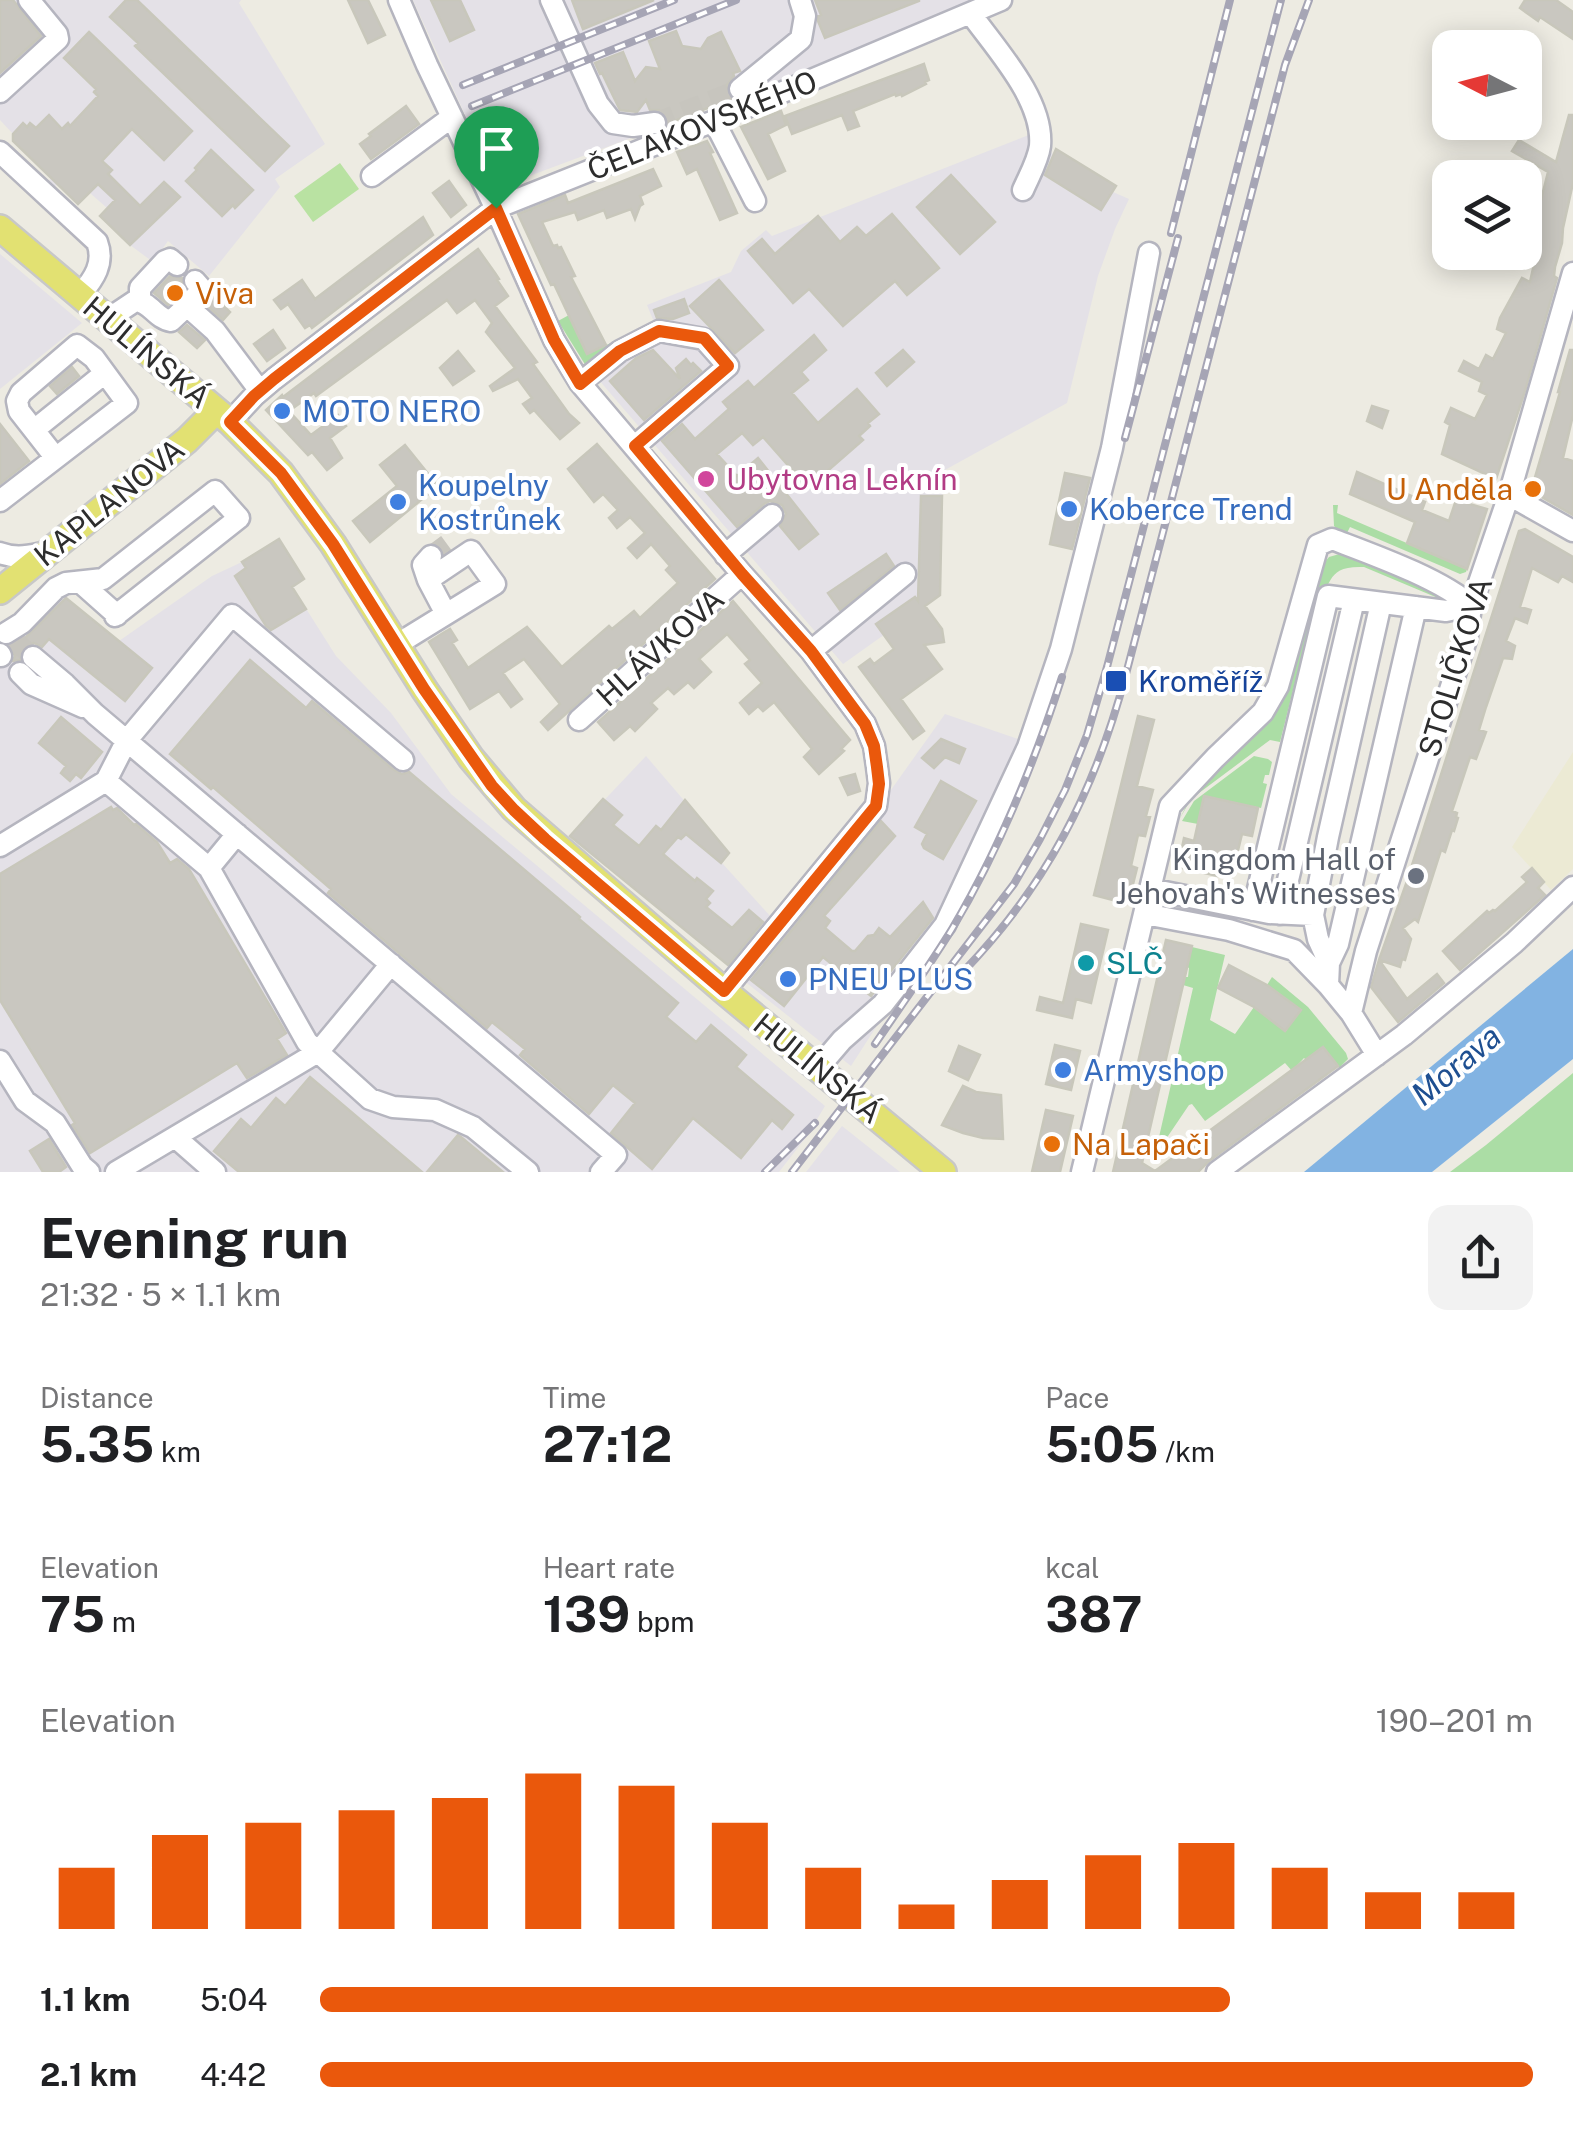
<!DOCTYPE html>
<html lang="en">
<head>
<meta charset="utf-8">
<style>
  body { margin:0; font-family:"Public Sans",sans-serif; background:#f2f2f2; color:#202124; height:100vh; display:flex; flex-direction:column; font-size:38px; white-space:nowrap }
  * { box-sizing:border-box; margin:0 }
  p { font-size:32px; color:#757577 }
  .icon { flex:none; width:55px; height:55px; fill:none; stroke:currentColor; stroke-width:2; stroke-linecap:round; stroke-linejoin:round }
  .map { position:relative; height:1172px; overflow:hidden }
  .panel { display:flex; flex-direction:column; background:#fff; flex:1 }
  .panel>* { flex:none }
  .needle { width:65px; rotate:276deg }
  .buttons { position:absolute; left:1432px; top:30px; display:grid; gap:20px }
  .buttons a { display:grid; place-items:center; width:110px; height:110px; border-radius:20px; background:#fff; box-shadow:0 5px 25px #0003; font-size:50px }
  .pin { position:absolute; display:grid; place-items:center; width:85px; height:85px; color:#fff; margin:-102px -42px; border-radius:50% 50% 50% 0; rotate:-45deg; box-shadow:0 0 10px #0007 }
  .pin .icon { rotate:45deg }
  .round { display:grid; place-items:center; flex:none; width:105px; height:105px; border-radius:20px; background:#f2f2f2 }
  .summary { display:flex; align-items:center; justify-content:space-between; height:170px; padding:0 40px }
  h1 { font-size:55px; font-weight:700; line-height:75px }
  .figures { display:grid; grid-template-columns:repeat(3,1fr); gap:15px; height:170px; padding:10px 40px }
  .figures div { display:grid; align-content:center }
  .figures b { font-size:50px; font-weight:700 }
  .figures small { font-size:28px; font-weight:400 }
  .figures p { font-size:28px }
  .chart { height:280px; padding:20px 40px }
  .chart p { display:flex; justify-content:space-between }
  .chart svg { width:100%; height:180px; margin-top:10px; stroke:#ea580c; stroke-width:6 }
  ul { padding:0 40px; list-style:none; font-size:32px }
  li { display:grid; grid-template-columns:160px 120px 1fr; align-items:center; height:75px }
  li i { height:25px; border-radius:12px; background:#ea580c }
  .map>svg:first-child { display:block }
  .industrial { fill:#e4e1e7 }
  .education { fill:#ecead4 }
  .green { fill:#abdda5 }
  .pitch { fill:#b9e2a2 }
  .water { fill:#82b3e2 }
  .building { fill:#c9c7c0; stroke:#c8c7bb; stroke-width:2.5 }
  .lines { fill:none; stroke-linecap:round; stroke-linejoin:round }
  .minor-tunnel { stroke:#c7c5be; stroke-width:20; stroke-dasharray:20 10; stroke-linecap:butt }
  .minor-casing { stroke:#b5b5bf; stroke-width:25 }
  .major-casing { stroke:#c8c8c8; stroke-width:30 }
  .minor { stroke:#fff; stroke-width:20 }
  .major { stroke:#e2e172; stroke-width:25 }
  .rail-casing { stroke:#a6a5b5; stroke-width:8 }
  .rail { stroke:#fff; stroke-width:4; stroke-dasharray:11; stroke-linecap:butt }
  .route-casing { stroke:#fff; stroke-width:20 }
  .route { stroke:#ea580c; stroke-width:12 }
  .food-dot { fill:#e8710a; stroke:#fff; stroke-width:4 }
  .shop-dot { fill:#3f7fe0; stroke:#fff; stroke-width:4 }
  .hotel-dot { fill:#d1479c; stroke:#fff; stroke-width:4 }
  .transit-dot { fill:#1a4fb4; stroke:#fff; stroke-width:4 }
  .worship-dot { fill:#6b7280; stroke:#fff; stroke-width:4 }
  .culture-dot { fill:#0f9aa8; stroke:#fff; stroke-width:4 }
  .labels { text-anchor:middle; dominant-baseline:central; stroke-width:8; stroke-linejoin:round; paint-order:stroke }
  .street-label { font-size:30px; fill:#2d2d2d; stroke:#fff }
  .food-label { font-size:30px; fill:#c56008; stroke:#fff; text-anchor:start }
  .shop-label { font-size:30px; fill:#366cbe; stroke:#fff; text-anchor:start }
  .hotel-label { font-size:30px; fill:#b23c85; stroke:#fff; text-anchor:start }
  .transit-label { font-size:30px; fill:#164399; stroke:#fff; text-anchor:start }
  .worship-label { font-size:30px; fill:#5b616d; stroke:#fff; text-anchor:end }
  .culture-label { font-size:30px; fill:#0d838f; stroke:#fff; text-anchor:start }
  .water-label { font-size:32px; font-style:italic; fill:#1e4f91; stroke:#fff }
</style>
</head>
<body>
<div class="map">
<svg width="1573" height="1172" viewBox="0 0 1573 1172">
  <rect width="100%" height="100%" fill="#edebe2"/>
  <path class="industrial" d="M0 0H241L239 3 325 144 275 179 280 187 209 276 168 241 153 262 130 245 100 216 107 208 90 193 78 204 58 184 55 186 49 181 51 178 13 141V134L0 120Z
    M413 0H978L687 117 508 184 496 183Z
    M1044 129 1052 154 1057 149 1116 186 1113 192 1129 199 1115 229 1098 276 1067 403 943 471 940 595 843 664 580 358 654 322 647 305 731 272 741 251 766 230 772 236Z
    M0 254 82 323 0 389Z
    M279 539 304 579 293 588 336 656 391 713 451 794 825 1106 807 1136 779 1172H0V657L30 622 35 626 61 594 119 641 212 576 242 562Z
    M945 714 1018 739 945 920 851 1066 743 980 876 811Z
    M646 756 729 853 722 863 771 917 730 967 570 836 590 811 593 812Z
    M842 1126 900 1172H806Z"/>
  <path class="education" d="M1573 752V869L1551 890 1512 847Z"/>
  <path class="green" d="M569 315 587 354 613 342 586 366 558 321Z
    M1333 505H1338L1337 513 1467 569 1466 572 1460 574 1350 527 1345 537 1334 526Z
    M1343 553 1447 596 1445 601 1364 567C1323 565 1334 588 1315 603L1280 742 1270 740 1191 799 1179 820 1194 791 1262 724 1320 568 1329 557Z
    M1254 756 1268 759 1272 762 1269 775H1265L1263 783 1267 784 1261 808 1205 796 1198 824 1182 821 1194 801Z
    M1192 947 1225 955 1210 1020 1235 1034 1254 1007 1286 1031 1300 1010 1267 985 1272 977 1308 1007 1346 1053 1348 1059 1339 1068 1323 1048 1306 1060 1304 1058 1292 1071 1285 1063 1205 1121 1192 1104 1189 1105 1166 1139 1159 1137 1193 988 1183 985 1185 977H1188L1189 968 1187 967Z
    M1573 1073V1172H1450L1486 1145Z"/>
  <path class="pitch" d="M340 163 359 189 313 222 294 196Z"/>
  <path class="water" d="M1573 949V1059L1432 1172H1304Z"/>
  <path class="building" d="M0 0H13L41 36 0 73Z
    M126 0H137L289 146 265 171 135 46 138 43 110 17Z
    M348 0H368L385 35 368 43Z
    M431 0H460L474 30 450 41Z
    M572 0H654L583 29Z
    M815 0H919V1L825 38 818 21V16L821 15Z
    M1525 0H1556L1573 12V39L1540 17 1538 21 1520 8Z
    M676 31 682 46 701 49 708 38 721 32 740 71 733 73 734 76 727 85V92L731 99 669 123 665 114 659 110H650L646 100 637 112 620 110 602 73 600 74 595 63 623 52 635 81 646 67 660 69 649 41Z
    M89 32 192 131 164 160 132 129 102 161 112 170 108 174 140 206 164 182 180 197 130 245 100 216 115 200 98 184 78 204 13 141V134L23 123 27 127 30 123 36 128 49 115 62 129 68 123 70 126 98 96 94 92 96 89 64 58Z
    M924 64 929 80 925 82 926 84 902 96 901 94 896 96 895 94 853 111 859 126 848 130 842 115 792 134 785 116Z
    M406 106 419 124 371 159 360 144 371 136 369 134Z
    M781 111 786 125 768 134 785 171 768 179 741 127Z
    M1569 115H1573V183L1563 228 1562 243 1555 267 1554 276 1557 278 1525 391 1496 479 1442 454 1450 425 1445 422 1451 408 1475 419 1487 395 1479 391 1482 382 1459 371 1464 361 1479 369 1486 355 1493 359 1506 333 1497 329 1500 318 1522 278 1530 282 1536 255 1528 252 1548 172 1512 151 1519 140 1556 162Z
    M707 141 713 152 710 153 737 213 720 220 697 169 687 174 677 152Z
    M1056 149 1116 186 1101 210 1045 175Z
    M211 150 253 190 235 208 233 205 222 216 186 181 197 170 195 168Z
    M653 169 661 186 640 196 643 204 640 206 635 219 631 209 607 218 604 210 578 220 575 212 542 222 553 246 557 245 558 248 561 247 575 276 571 277 606 345 587 354 554 284 551 285 518 214 565 195 568 203Z
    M951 175 995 222 960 254 917 207Z
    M449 181 466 205 451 217 433 193Z
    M892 214 939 268 907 295 895 281 843 326 809 289 793 303 748 251 762 239 775 254 818 216 840 242 857 227 866 236Z
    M423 217 433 235 312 328 310 325 305 328 288 304 281 309 274 300 302 280 315 299Z
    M478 249 495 273 499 279 497 280 508 296 495 306 537 362 533 364 569 414 579 423 560 439 534 410 530 413 523 404 532 398 518 379 493 391 490 386 515 368 486 332 492 323 475 300 457 313 447 300 316 396 314 393 289 411 311 435 338 415 346 426 330 438 342 458 327 470 312 452 308 455 266 410 282 395 283 397Z
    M170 276 182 278 184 289 168 305 154 293Z
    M719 280 763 330 735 353 690 306Z
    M213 296 230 312 223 320 206 305Z
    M684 299 689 313 673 319 657 318 654 310Z
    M187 325 205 340 197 348 179 332Z
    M273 330 285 348 267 361 254 344Z
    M814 335 826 350 801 372 808 380 792 393 818 423 857 389 879 414 868 423 870 426 859 436 863 440 808 488 763 437 753 445 742 433 717 454 737 476 758 458 818 534 799 549 780 526 786 514 782 505 770 501 764 504 737 527 662 441 682 424 695 439 729 409 723 402 748 381 754 388Z
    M653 350 680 379 676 368 686 359 691 365 693 363 701 371 644 420 610 381 636 358Z
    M903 350 914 362 887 386 876 373Z
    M1570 350H1573V415L1563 458 1573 461V515L1531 491 1560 392H1558Z
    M458 351 474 371 453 385 440 368Z
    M72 367 79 376 57 394 50 386Z
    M1372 406 1388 411 1382 428 1367 421Z
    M0 424 29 461 0 484Z
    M597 444 715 579 548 730 541 722 560 704 524 659 503 673 522 699 511 707 499 691 470 709 429 642 443 633 450 629 457 640 452 643 468 668 527 627 562 667 609 626 612 629 634 611 640 618 678 583 666 570 670 566 651 544 637 558 628 548 645 533 630 517 617 528 609 518 618 510 603 494 594 502 568 469Z
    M405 445 438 486 370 542 353 521 397 486 380 465Z
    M1357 472 1425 502 1422 510 1449 521 1456 500 1487 509 1467 569 1407 543 1415 522 1350 494Z
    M1065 473 1090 478 1072 549 1050 544Z
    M921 496H942L940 595 925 606 942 629 944 642 924 645 942 669 901 699 924 731 913 739 859 667 870 659 874 664 894 649 876 624 915 597 918 601Z
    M1525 529 1573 557V582L1562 576 1558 582 1532 568 1520 607 1531 610 1527 623 1515 618 1506 641 1515 646 1512 659 1503 658 1486 707 1479 730 1486 732 1476 759 1470 757 1452 811 1457 813 1456 817 1458 818 1454 831 1452 830 1445 852 1441 850 1418 922 1415 919 1403 928 1411 939 1405 960 1402 959 1400 967 1379 960 1406 884 1519 531Z
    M279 539 304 579 292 587 306 609 271 630 266 626 235 576 246 568 242 562Z
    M886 554 894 566 840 610 828 593Z
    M66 598 152 668 125 701 49 639 42 647 34 643 27 645 22 649 20 660 13 661 15 656 10 646 21 642Z
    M733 601 850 740 841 749 844 751 819 774 804 757 812 749 774 702 763 711 758 706 749 714 740 703 762 683 745 664 750 660 727 634 699 659 711 672 694 688 688 682 674 694 668 688 651 703 657 709 635 731 630 726 614 740 598 722Z
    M250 660 306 708 312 701 394 770 402 774 409 772 580 917 579 919 678 1003 666 1017 696 1042 711 1025 746 1055 736 1067 793 1115 782 1129 772 1120 741 1158 693 1118 652 1169 611 1133 635 1103 613 1085 589 1114 520 1055 525 1049 492 1022 487 1028 328 893 331 889 213 787 211 789 170 754Z
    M1138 716 1154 720 1137 786 1153 790 1146 816 1150 817 1145 836 1138 835 1131 866 1137 868 1128 904 1094 895Z
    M61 717 102 752 81 778 76 774 70 781 61 773 66 766 39 743Z
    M941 739 965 749 959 763 945 757 934 768 922 758Z
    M855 774 860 791 848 795 840 778Z
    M941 781 976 801 943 859 924 848 922 844 927 834 915 827Z
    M1204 796 1258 808 1252 836 1242 834 1231 879 1178 867 1184 838 1194 841Z
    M603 799 622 815 613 825 639 846 656 826 661 830 685 800 729 853 721 863 686 834 681 839 678 837 663 854 695 881 697 878 713 891 706 899 710 903 706 907 732 928 749 910 763 922 728 965 570 836Z
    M111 807 113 810 117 808 134 825 136 824 157 842 170 863 177 859 189 869 286 1033 277 1039 287 1055 247 1078 237 1063 90 1153 72 1125 75 1123 0 1000V874Z
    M881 821 895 836 824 916 830 921 825 928 852 951H855L868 936 874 935 879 928 890 937 923 902 933 918 871 996 823 957 784 1006 751 980Z
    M1532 868 1544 882 1538 888 1545 895 1460 970 1443 951 1487 911 1489 913 1493 910 1495 911 1527 882 1522 877Z
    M1081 924 1108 930 1091 1003 1076 999 1072 1018 1037 1010 1040 997 1063 1003Z
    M1166 940 1192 946 1142 1163 1155 1171 1323 1047 1338 1066 1209 1161 1198 1172H1113Z
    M1379 960 1407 999 1437 974 1444 983 1398 1022 1371 987Z
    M1229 965 1267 985 1301 1010 1285 1031 1254 1007 1218 988Z
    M1055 1045 1080 1051 1071 1090 1046 1084Z
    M959 1046 980 1055 968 1080 949 1071Z
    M310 1077 422 1172H239L214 1151 241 1119 251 1128 276 1098 285 1106Z
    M963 1086 976 1092 1001 1095 1003 1139 983 1138 963 1133 942 1125Z
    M1046 1110 1073 1116 1060 1172H1032Z
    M458 1135 461 1137 503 1172H427Z
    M49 1139 66 1167 59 1172H43L30 1151Z"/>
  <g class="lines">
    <path class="minor-tunnel" d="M655 123 740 89
      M431 556 454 539
      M14 640 33 657"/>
    <defs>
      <path id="minor" d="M399 0 427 65 493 203 554 340 580 383 742 574 811 651 865 724 874 746 877 767 879 783 876 806 724 991
        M551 0 598 104 613 123 633 126 655 123
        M971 14C996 49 1044 100 1040 146 1038 161 1029 176 1023 190
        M740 89 801 39 805 16 800 0
        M0 92 58 39 57 34 29 0
        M714 121 755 201
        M0 152 97 242C105 263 94 279 80 295
        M372 176 452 117
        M140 301V288L165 261 170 259 177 265
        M187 306 202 289 195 281
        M108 319 135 301C150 301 156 319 171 321L187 306 215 331 260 391
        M580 383 620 351 659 331 704 339 728 366 635 446
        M230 422 254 396 274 379 496 208 714 121 1001 0
        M34 430 105 373
        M1509 495 1573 531
        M0 501 127 403 94 358 77 345 21 393 17 401 19 411 55 457
        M0 553C15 559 31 556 47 552
        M725 555 772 515
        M428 580 423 565 431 556
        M81 583 117 615
        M6 633 22 623 56 588 66 583 103 579 215 491 239 518 115 616
        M396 645 495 584 471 551 428 580 446 614
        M811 651 905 574
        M0 654 1 656
        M33 657 65 684 95 714 616 1155 601 1172
        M20 673 31 684 83 707
        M579 720 742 574
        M106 781 209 868
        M237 834 209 868 307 1042 370 1099 393 1107 435 1110 473 1127 528 1172
        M0 846 106 781 127 740 232 615 403 760
        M1150 889 1269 913 1313 915
        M1253 910 1328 596 1446 611 1471 606
        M1145 914 1229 930 1294 950 1328 985 1351 1013 1377 1055
        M1280 914 1354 600
        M1329 963 1318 939 1313 915 1328 837 1381 603
        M1328 985 1329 963 1338 944 1416 607
        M1351 1013 1366 951 1467 637 1471 606 1509 495 1573 273
        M0 1061 25 1101 55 1123 82 1166 89 1172
        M818 1068 842 1040 883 1004 945 925 1028 747 1061 649 1112 448 1149 253
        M175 1137 215 1172
        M116 1172 318 1052 391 964
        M1082 1172 1170 806 1215 758 1263 712 1278 686 1318 545 1332 539C1371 554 1442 579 1471 606
        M1217 1172 1404 1035 1514 943 1573 887"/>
      <path id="major" d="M0 228 230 422 281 473 333 544 424 689 471 758 514 809 724 991 943 1172
        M0 591 187 440 216 411"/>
    </defs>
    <use href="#minor" class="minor-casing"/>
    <use href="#major" class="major-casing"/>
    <use href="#minor" class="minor"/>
    <use href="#major" class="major"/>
    <defs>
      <path id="rail" d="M463 85 674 0
        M472 106 736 0
        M1171 233 1230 0
        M1125 438 1178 238
        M962 973C1047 885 1095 791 1126 674L1285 65 1309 0
        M875 1044C901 1006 928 968 952 929 999 850 1034 764 1062 677
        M765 1172 815 1123
        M792 1172 1014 884 1040 839 1065 790 1087 735 1107 667 1281 0"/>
    </defs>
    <use href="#rail" class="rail-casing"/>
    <use href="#rail" class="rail"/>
  </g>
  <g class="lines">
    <defs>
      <path id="route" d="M496 208 554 340 580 384 620 351 659 331 704 338 728 366 635 446 742 574 811 651 865 724 874 746 877 767 879 784 876 806 724 991 545 839 514 810 492 786 424 689 333 544 281 473 230 422 254 396 274 379Z"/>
    </defs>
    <use href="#route" class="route-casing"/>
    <use href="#route" class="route"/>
  </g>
  <g class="food-dot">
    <circle cx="175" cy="293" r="10"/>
    <circle cx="1533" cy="489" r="10"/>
    <circle cx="1052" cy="1144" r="10"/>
  </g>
  <g class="shop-dot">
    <circle cx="282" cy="411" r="10"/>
    <circle cx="398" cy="502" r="10"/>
    <circle cx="1069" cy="509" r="10"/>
    <circle cx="788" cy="979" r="10"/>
    <circle cx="1063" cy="1070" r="10"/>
  </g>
  <circle class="hotel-dot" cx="706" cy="479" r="10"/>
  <rect class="transit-dot" x="1104" y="669" width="24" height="24" rx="5"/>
  <circle class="worship-dot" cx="1416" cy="876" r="10"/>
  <circle class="culture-dot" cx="1086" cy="963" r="10"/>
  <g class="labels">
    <g class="street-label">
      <text transform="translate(702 125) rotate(-22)">ČELAKOVSKÉHO</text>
      <text transform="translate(147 352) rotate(40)">HULÍNSKÁ</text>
      <text transform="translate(109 502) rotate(-39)">KAPLANOVA</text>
      <text transform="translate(660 647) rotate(-42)">HLÁVKOVA</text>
      <text transform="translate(1455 667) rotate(-73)">STOLIČKOVA</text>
      <text transform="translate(818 1068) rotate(39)">HULÍNSKÁ</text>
    </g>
    <g class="food-label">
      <text x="195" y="293">Viva</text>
      <text x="1513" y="489" text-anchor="end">U Anděla</text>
      <text x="1072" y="1144">Na Lapači</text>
    </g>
    <g class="shop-label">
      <text x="302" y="411">MOTO NERO</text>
      <text x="418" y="485">Koupelny<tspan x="418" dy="34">Kostrůnek</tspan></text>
      <text x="1089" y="509">Koberce Trend</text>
      <text x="808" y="979">PNEU PLUS</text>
      <text x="1083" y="1070">Armyshop</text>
    </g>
    <g class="hotel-label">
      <text x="726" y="479">Ubytovna Leknín</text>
    </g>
    <g class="transit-label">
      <text x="1138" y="681">Kroměříž</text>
    </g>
    <g class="worship-label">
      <text x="1396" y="859">Kingdom Hall of<tspan x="1396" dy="34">Jehovah's Witnesses</tspan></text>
    </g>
    <g class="culture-label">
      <text x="1106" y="963">SLČ</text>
    </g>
    <g class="water-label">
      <text transform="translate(1456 1065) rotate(-40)">Morava</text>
    </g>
  </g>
</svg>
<div class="buttons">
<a><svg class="needle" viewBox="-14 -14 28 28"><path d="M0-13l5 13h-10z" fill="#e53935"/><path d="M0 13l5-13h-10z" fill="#757577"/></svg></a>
<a><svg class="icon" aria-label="layers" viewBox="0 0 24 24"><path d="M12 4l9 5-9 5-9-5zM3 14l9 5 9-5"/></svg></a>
</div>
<div class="pin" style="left:496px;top:208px;background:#1e9e55"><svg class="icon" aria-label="arrive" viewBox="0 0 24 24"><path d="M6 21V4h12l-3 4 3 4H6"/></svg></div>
</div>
<section class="panel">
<div class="summary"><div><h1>Evening run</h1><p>21:32 · 5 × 1.1 km</p></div><a class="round"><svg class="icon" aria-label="share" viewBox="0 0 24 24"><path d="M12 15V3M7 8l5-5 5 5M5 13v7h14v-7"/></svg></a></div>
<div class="figures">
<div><p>Distance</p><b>5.35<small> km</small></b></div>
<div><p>Time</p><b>27:12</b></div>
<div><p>Pace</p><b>5:05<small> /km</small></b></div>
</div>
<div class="figures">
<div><p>Elevation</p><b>75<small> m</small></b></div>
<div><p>Heart rate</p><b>139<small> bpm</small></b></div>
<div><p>kcal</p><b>387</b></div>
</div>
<div class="chart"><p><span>Elevation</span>190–201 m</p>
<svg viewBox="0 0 160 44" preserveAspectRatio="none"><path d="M5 44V29M15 44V21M25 44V18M35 44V15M45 44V12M55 44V6M65 44V9M75 44V18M85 44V29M95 44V38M105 44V32M115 44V26M125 44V23M135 44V29M145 44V35M155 44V35"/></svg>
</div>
<ul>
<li><b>1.1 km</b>5:04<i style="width:75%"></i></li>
<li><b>2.1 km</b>4:42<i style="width:100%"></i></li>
</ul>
</section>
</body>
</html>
